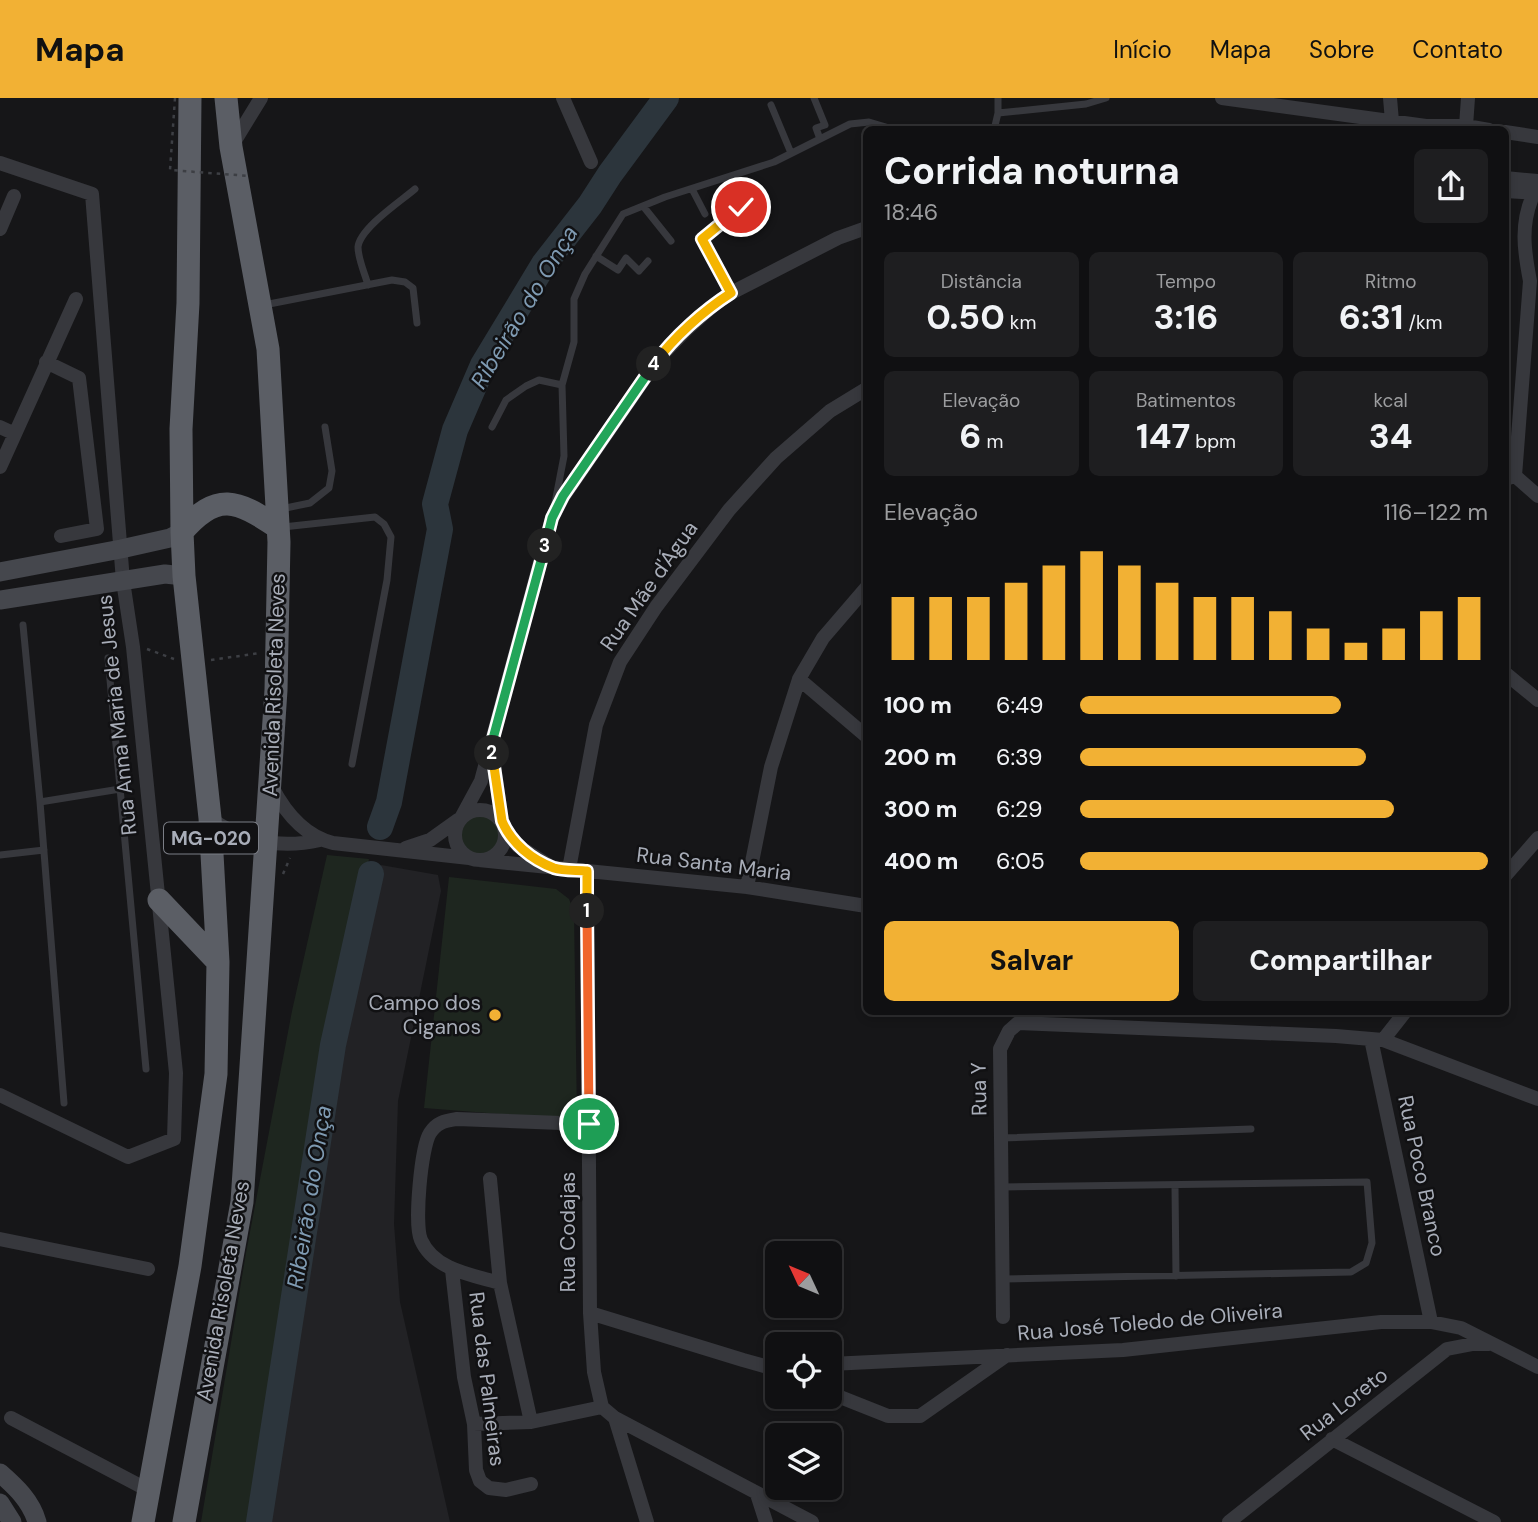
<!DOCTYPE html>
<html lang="pt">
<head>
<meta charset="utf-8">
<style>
  body { margin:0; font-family:"DM Sans",sans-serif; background:#1e1e20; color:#f1f3f6; height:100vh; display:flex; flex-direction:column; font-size:26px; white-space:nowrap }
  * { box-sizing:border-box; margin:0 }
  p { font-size:23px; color:#9c9d9f }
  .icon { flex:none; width:38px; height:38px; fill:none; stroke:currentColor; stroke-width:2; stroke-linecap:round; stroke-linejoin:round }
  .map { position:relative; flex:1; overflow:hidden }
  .side { position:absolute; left:863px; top:28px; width:646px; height:889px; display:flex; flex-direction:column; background:#101012; border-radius:10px; box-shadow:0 4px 10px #0003,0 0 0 2px #303032 }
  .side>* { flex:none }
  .needle { width:46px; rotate:314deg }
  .buttons { position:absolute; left:765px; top:1143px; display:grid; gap:14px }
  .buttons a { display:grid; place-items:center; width:77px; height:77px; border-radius:10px; background:#101012; box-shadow:0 4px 10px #0003,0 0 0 2px #303032; font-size:35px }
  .pin { position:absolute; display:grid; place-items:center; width:60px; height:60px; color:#fff; margin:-30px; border:4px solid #fff; border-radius:50%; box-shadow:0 2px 7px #0007 }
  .km { position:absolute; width:35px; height:35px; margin:-18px; border-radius:50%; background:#222; color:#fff; font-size:19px; line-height:35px; text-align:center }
  .round { display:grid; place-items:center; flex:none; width:74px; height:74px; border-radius:10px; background:#1e1e20 }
  .head { display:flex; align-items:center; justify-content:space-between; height:119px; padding:0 21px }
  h1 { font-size:38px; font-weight:700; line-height:52px }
  .metrics { display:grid; grid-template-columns:repeat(3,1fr); gap:10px; height:119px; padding:7px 21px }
  .metrics div { display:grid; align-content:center; border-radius:10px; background:#1e1e20; text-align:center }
  .metrics b { font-size:35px; font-weight:700 }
  .metrics small { font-size:19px; font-weight:400 }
  .metrics p { font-size:19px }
  .chart { height:196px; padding:14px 21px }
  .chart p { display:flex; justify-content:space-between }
  .chart svg { width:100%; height:126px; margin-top:7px; stroke:#f2b134; stroke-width:6 }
  .button { display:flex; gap:14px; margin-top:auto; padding:14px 21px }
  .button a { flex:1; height:80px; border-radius:10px; background:#f2b134; color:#111; font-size:28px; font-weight:700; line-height:80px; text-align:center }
  .button a+a { background:#1e1e20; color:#f1f3f6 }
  ul { padding:0 21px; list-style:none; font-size:23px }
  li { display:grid; grid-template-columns:112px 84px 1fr; align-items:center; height:52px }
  li i { height:18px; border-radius:9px; background:#f2b134 }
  header { display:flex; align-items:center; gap:42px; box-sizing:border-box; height:98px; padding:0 35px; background:#f2b134; color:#111 }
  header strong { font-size:33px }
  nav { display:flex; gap:38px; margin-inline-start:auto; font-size:24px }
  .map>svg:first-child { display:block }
  .built { fill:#222225 }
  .green { fill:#1e261f }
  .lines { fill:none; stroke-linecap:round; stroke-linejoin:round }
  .river { stroke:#2c353c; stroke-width:26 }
  .path { stroke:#3d3f44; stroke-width:2.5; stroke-dasharray:3.5 5; stroke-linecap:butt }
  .service { stroke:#37383d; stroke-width:7 }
  .minor { stroke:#37383d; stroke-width:14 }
  .secondary { stroke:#45474d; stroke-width:19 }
  .trunk { stroke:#5b5e65; stroke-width:23 }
  .path-bridge { stroke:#3d3f44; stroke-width:2.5; stroke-dasharray:3.5 5; stroke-linecap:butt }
  .split-1-casing { stroke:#fff; stroke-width:14 }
  .split-2-casing { stroke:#fff; stroke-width:14 }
  .split-3-casing { stroke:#fff; stroke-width:14 }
  .split-4-casing { stroke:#fff; stroke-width:14 }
  .split-5-casing { stroke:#fff; stroke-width:14 }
  .split-1 { stroke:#f0652b; stroke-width:9 }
  .split-2 { stroke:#f5b400; stroke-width:9 }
  .split-3 { stroke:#22a559; stroke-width:9 }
  .split-4 { stroke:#22a559; stroke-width:9 }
  .split-5 { stroke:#f5b400; stroke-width:9 }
  .poi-dot { fill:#f2b134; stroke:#111113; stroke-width:2.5 }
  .labels { text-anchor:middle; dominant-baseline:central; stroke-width:5; stroke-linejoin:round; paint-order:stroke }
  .shield { fill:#111113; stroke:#7b7e86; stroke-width:2 }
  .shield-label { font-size:19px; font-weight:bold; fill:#a8adb8 }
  .street-label { font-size:21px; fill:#a8adb8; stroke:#111113 }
  .poi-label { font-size:21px; fill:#a8adb8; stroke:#111113; text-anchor:end }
  .water-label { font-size:23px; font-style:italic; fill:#7f9bb3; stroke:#111113 }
</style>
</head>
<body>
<header>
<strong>Mapa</strong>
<nav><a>Início</a><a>Mapa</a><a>Sobre</a><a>Contato</a></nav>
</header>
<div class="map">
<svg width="1538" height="1424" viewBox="0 0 1538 1424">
  <rect width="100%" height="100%" fill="#161618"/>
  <path class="built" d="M381 767 438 777 441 793 398 1003 394 1126 400 1204 450 1424H268L350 919Z"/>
  <path class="green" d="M459 736a21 21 0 1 1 42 0a21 21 0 1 1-42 0Z
    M327 757 369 761 340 895 295 1153 253 1424H201L246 1155 292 913Z
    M449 779 556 791 569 801 574 814 577 1022 424 1010Z"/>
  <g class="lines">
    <path class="river" d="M380 729 389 704 440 431 435 406 455 332 483 267 544 166 590 107 610 76 666 0
      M259 1424 333 947 371 776"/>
    <path class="path" d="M147 551 174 561
      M211 562 260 555
      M283 776 290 760"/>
    <path class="service" d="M814 0 825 27 816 30 820 41
      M771 7 791 55
      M998 15 1086 6 1106 0
      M994 32 998 15V0
      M734 78 763 123
      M692 91 705 116
      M643 108 671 143
      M596 158 618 172 626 160 639 173 648 163
      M368 187C365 176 358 161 358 149 360 130 401 103 415 91
      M731 195 702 141 741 109
      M264 207 392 182 405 184 413 190 417 225
      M492 329 506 302 526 288 539 282 562 287
      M555 405 564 358 562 287 574 244V201L585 176 623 116 665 99 774 64 850 26 869 24 896 32
      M281 411 310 405 329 390 332 373 325 329
      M283 429 375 419 384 426 391 439 387 482 352 666
      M23 527 40 704 64 1005
      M108 560 146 971
      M40 704 120 691
      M0 757 44 752
      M1001 1040 1251 1031
      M1002 1089 1367 1084 1372 1145 1366 1165 1351 1174 1002 1181
      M1175 1089 1176 1178"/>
    <path class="minor" d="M563 0 591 64
      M1222 0 1426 28H1466L1489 32
      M1390 0 1392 23
      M1466 28 1468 0
      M1505 34 1538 39
      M231 49 261 0
      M0 65 92 96 123 483 133 549 176 975 174 1041 128 1059 0 997
      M1505 80 1538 83
      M1505 93 1538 95
      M0 131 14 98
      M46 264 79 280 97 431 61 438
      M0 329 13 335
      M0 369 76 201
      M1505 369 1538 398
      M1505 381 1515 378 1530 183C1524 152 1520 125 1534 95
      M1505 575 1538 602
      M799 581 866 638
      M492 653 502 723
      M272 689C285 714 305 738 333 745L469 760
      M455 737a25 25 0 1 1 50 0a25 25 0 1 1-50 0Z
      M210 720C242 744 281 751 320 742
      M461 720 481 683 552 420 563 399 658 261 688 230 716 205 731 195 838 140 866 130
      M505 731 518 748 548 767
      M406 750 430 742 458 722
      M479 762 747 789 866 808
      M569 771 596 627 620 564 656 509 729 412 776 360 830 313 866 291
      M587 773 590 1215 594 1274 602 1309 615 1320 812 1424
      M1505 778 1538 740
      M747 789 771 669 799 581 823 540 866 490
      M1371 941 1431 1224
      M1383 942 1405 914
      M490 1081 500 1185 531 1324
      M0 1141 148 1171
      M452 1172 464 1279 474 1326 476 1372 480 1383 489 1390 506 1392 531 1386
      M500 1185C472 1177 434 1172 421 1142 414 1127 421 1049 430 1035 437 1024 445 1023 457 1021L588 1026
      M590 1215 743 1262 768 1269 777 1268
      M1003 1219 1000 951 1009 933 1018 925 1336 938 1383 942 1538 1001
      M830 1266 1123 1252 1381 1224H1431L1461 1230 1538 1269
      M830 1295 888 1318H920L1007 1257
      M11 1320 148 1392
      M615 1320 647 1424
      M474 1326 531 1324 602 1309
      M1332 1341 1494 1424
      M757 1396 766 1424
      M1229 1424 1447 1251 1473 1246H1489"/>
    <path class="secondary" d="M0 474 121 451 170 440 182 434
      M0 502 165 476 184 478
      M0 1375C16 1389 31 1403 37 1424
      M0 1405 12 1424"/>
    <path class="trunk" d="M182 434C217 393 237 402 277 429
      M159 802 218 864
      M143 1424 190 1168 216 976 218 864 210 720 184 478 182 434 181 331 188 205 190 0
      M184 1424 242 1104 276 592 279 444 268 251 231 49 226 0"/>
    <path class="path-bridge" d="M175 0 170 72 249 78"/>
  </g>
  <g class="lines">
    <defs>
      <path id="split-1" d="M587 813 589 1026"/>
      <path id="split-2" d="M492 655 502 723C511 745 532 762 554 770 563 773 577 772 587 773V813"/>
      <path id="split-3" d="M492 655 491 648 545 448"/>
      <path id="split-4" d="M545 448 552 420 563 398 654 266"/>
      <path id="split-5" d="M654 266C674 239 703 213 731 195L702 141 741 109"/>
    </defs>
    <use href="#split-1" class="split-1-casing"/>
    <use href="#split-2" class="split-2-casing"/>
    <use href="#split-3" class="split-3-casing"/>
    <use href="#split-4" class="split-4-casing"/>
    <use href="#split-5" class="split-5-casing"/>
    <use href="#split-1" class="split-1"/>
    <use href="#split-2" class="split-2"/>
    <use href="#split-3" class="split-3"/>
    <use href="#split-4" class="split-4"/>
    <use href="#split-5" class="split-5"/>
  </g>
  <circle class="poi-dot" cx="495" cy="917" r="7"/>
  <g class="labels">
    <rect class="shield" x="164" y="724.5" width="94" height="31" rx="5"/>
    <g class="shield-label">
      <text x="211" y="740">MG-020</text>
    </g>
    <g class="street-label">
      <text transform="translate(649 488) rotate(-55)">Rua Mãe d'Água</text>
      <text transform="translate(274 587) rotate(-88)">Avenida Risoleta Neves</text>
      <text transform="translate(117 617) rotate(-96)">Rua Anna Maria de Jesus</text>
      <text transform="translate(714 766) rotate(7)">Rua Santa Maria</text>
      <text transform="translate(979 991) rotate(-91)">Rua Y</text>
      <text transform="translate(1422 1078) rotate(78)">Rua Poco Branco</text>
      <text transform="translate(568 1134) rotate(-90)">Rua Codajas</text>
      <text transform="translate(223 1193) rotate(-80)">Avenida Risoleta Neves</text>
      <text transform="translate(1150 1224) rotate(-5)">Rua José Toledo de Oliveira</text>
      <text transform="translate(487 1281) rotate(83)">Rua das Palmeiras</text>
      <text transform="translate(1344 1306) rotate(-38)">Rua Loreto</text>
    </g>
    <g class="poi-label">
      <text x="481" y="905">Campo dos<tspan x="481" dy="24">Ciganos</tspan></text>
    </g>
    <g class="water-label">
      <text transform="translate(524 209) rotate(-59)">Ribeirão do Onça</text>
      <text transform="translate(309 1099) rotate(-81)">Ribeirão do Onça</text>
    </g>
  </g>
</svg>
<div class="buttons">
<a><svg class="needle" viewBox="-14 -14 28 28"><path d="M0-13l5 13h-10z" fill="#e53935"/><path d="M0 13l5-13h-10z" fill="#9c9d9f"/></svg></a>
<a><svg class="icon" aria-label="locate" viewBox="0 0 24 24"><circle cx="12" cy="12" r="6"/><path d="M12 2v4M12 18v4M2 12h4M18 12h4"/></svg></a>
<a><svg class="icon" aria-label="layers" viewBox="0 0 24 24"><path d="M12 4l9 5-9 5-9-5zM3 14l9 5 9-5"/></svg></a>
</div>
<div class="pin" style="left:589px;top:1026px;background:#1e9e55"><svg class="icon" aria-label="arrive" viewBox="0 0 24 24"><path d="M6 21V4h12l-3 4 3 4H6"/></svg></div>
<div class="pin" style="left:741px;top:109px;background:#d93025"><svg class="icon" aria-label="check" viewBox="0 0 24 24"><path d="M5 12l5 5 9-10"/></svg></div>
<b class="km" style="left:587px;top:813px">1</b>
<b class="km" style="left:492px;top:655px">2</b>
<b class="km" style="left:545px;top:448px">3</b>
<b class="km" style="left:654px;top:266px">4</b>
<section class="side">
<div class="head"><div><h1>Corrida noturna</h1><p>18:46</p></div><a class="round"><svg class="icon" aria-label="share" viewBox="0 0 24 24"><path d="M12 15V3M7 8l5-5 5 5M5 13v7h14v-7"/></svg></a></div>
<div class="metrics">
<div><p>Distância</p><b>0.50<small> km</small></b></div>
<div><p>Tempo</p><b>3:16</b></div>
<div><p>Ritmo</p><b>6:31<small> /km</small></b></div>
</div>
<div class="metrics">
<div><p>Elevação</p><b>6<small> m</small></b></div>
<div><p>Batimentos</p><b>147<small> bpm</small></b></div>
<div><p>kcal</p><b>34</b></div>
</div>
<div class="chart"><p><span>Elevação</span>116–122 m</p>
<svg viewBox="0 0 160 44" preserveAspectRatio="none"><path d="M5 44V22M15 44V22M25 44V22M35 44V17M45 44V11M55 44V6M65 44V11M75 44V17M85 44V22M95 44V22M105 44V27M115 44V33M125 44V38M135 44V33M145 44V27M155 44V22"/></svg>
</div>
<ul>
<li><b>100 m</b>6:49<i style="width:64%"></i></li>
<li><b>200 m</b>6:39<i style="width:70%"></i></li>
<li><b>300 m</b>6:29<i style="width:77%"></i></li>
<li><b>400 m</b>6:05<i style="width:100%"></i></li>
</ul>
<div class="button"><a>Salvar</a><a>Compartilhar</a></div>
</section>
</div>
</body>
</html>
